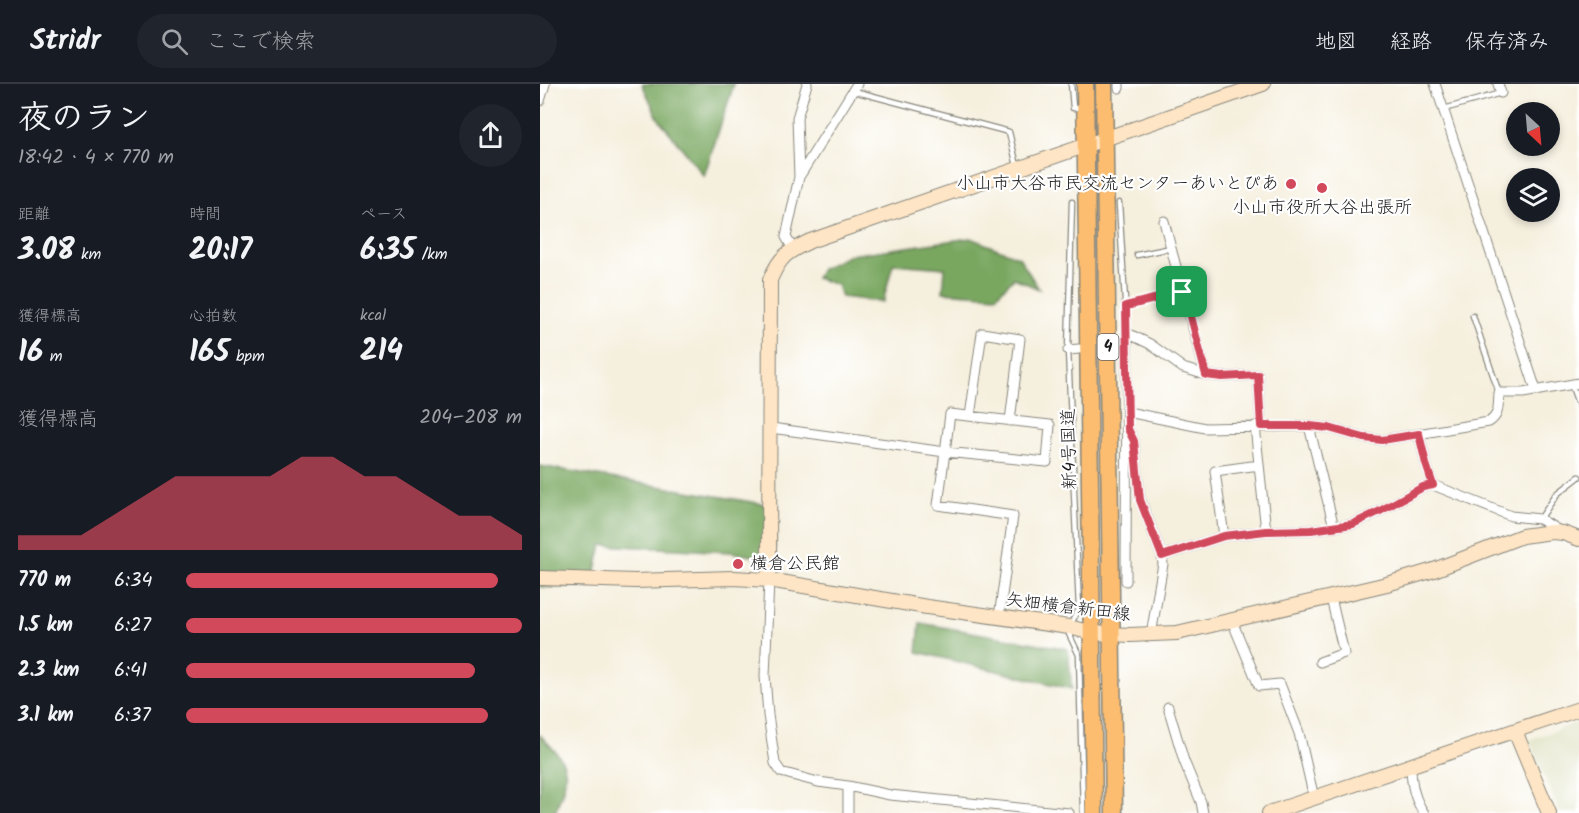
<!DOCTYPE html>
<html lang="ja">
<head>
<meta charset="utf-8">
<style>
  body { margin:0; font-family:Kalam,"Klee One",sans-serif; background:#20242c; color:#f1f3f6; height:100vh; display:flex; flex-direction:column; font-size:22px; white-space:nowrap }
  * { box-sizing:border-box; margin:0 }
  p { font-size:20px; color:#9ea1a6 }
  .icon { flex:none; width:33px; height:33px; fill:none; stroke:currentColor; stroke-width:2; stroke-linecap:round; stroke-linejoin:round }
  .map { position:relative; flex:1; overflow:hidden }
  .panel { display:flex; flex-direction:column; background:#171b24; width:540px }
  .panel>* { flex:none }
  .needle { width:39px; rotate:154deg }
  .buttons { position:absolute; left:966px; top:18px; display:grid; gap:12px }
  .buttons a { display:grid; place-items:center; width:54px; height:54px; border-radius:50%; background:#171b24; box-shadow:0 3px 9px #0003; font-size:30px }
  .pin { position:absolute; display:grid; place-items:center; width:51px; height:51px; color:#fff; margin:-26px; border-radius:12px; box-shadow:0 3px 9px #0006 }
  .round { display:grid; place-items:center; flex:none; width:63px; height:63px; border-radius:32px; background:#20242c }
  .overview { display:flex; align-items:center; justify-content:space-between; height:102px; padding:0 18px }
  h1 { font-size:33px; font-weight:600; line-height:45px }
  .stats { display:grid; grid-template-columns:repeat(3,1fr); gap:9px; height:102px; padding:6px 18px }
  .stats div { display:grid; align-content:center }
  .stats b { font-size:30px; font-weight:600 }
  .stats small { font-size:16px; font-weight:400 }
  .stats p { font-size:16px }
  .chart { height:168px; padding:12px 18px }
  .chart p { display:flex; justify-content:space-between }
  .chart svg { width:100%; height:108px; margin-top:6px; fill:#d1495b; opacity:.7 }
  ul { padding:0 18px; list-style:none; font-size:20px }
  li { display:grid; grid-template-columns:96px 72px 1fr; align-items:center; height:45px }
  li i { height:15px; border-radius:8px; background:#d1495b }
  header { display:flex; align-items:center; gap:36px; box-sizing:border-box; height:84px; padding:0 30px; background:#171b24; border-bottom:2px solid #363941 }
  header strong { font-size:28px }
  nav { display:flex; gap:33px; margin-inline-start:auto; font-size:21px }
  .search { width:420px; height:54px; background:#20242c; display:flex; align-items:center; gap:15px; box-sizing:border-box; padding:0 21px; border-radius:33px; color:#9ea1a6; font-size:22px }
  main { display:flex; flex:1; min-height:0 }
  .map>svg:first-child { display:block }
  .built { fill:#dbdebc }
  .forest { fill:#79a760; stroke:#4a623e; stroke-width:1.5 }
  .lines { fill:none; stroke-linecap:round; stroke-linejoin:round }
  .lane-casing { stroke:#88867c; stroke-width:7 }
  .street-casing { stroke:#88867c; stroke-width:11 }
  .secondary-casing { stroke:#88867c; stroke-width:16 }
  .highway-casing { stroke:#88867c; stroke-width:19 }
  .lane { stroke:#fff; stroke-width:4.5 }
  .street { stroke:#fff; stroke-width:9 }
  .secondary { stroke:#fee5c5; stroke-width:14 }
  .highway { stroke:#fcbd6f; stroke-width:16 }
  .route-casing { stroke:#fff; stroke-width:12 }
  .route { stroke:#d1495b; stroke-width:8 }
  .poi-dot { fill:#d1495b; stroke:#fff; stroke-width:2 }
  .labels { text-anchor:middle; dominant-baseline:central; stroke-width:4.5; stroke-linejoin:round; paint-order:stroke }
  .shield { fill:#fff; stroke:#606060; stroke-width:1.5 }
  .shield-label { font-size:16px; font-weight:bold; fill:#1c1c1c }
  .poi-label { font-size:18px; fill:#1c1c1c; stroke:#fff; text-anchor:end }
  .street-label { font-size:18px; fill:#1c1c1c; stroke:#fff }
</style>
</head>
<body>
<header>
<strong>Stridr</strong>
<div class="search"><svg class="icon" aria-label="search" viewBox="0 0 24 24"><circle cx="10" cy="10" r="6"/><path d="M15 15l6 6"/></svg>ここで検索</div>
<nav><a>地図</a><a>経路</a><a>保存済み</a></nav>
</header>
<main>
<section class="panel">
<div class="overview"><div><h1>夜のラン</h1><p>18:42 · 4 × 770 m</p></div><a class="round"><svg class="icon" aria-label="share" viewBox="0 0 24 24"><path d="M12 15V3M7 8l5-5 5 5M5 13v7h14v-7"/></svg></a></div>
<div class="stats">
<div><p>距離</p><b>3.08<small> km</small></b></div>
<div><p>時間</p><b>20:17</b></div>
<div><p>ペース</p><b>6:35<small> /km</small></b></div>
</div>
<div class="stats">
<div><p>獲得標高</p><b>16<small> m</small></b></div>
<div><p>心拍数</p><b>165<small> bpm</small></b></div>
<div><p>kcal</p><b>214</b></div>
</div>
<div class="chart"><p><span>獲得標高</span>204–208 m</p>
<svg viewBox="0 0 160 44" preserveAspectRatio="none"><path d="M0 44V38L10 38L20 38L30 30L40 22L50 14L60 14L70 14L80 14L90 6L100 6L110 14L120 14L130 22L140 30L150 30L160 38V44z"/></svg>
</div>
<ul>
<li><b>770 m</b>6:34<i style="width:93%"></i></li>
<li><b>1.5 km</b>6:27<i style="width:100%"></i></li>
<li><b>2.3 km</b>6:41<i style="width:86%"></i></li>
<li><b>3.1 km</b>6:37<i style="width:90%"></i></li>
</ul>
</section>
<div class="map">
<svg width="1039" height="729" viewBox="0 0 1039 729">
  <rect width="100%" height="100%" fill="#fff"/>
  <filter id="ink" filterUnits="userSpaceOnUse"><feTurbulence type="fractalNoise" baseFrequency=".0167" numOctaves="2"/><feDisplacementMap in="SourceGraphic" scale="12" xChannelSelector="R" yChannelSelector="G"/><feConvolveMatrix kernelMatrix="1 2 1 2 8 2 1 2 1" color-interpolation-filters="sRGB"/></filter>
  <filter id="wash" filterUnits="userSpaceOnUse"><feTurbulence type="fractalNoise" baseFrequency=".008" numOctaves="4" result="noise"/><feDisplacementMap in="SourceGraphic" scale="24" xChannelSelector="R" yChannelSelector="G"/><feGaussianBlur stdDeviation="1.35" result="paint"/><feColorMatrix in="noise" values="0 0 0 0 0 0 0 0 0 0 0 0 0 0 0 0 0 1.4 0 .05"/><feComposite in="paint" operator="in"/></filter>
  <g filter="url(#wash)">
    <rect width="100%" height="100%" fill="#f5efdd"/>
    <path class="built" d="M1039 638V729H1020L989 656Z"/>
    <path class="forest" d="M102 0H194L164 92 118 34Z
      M430 154 479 173 499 205 474 194 456 212 403 208 405 184 353 180 343 218 301 213 297 201 276 194 281 185 310 171Z
      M0 382 235 422 234 476 190 468 62 461 52 502 0 503Z
      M380 539 528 565 532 605 377 568Z
      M0 651C32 683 30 687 15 729H0Z"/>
  </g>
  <g filter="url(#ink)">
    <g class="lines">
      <defs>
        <path id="lane" d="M531 0 533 24H542
          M314 7 469 48 477 82
          M904 25 961 9
          M532 118 528 266 539 525 529 543V550L539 571 543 729
          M579 119 587 249
          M597 171 631 164
          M586 222 642 208
          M933 232 959 309
          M1031 300 1039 322
          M1000 435 1017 410 1039 393"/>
        <path id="street" d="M579 0V4
          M895 0 996 306
          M958 0 961 9
          M0 17 5 0
          M259 93 317 0
          M624 137C637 189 652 239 666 291
          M253 165 246 153 259 93 257 34 267 0
          M528 266 539 265
          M588 328 665 344 769 342 789 344 824 354 842 356 949 338C960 331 958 321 959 309H983L1039 299
          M430 332 442 249 480 255 470 337
          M715 342 726 447
          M769 342 794 443
          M231 344 405 368 507 378 510 341 410 330 398 421 473 432 459 533
          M589 347 594 357 600 415 622 472 623 480 611 551
          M893 401 971 432 1000 435 1021 448
          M684 452 675 387 719 381
          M622 472 684 452 726 447 771 446 813 440 840 427 883 403 893 401 886 380 879 350
          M229 496 225 592 228 631 235 679 241 688 278 698 308 702 350 711 529 729
          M586 497 587 249 610 260 643 284 666 291 682 293 718 291 721 342
          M692 537 719 602 740 600 759 649 774 714
          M780 578 804 569 791 514
          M628 623 644 677 661 718 663 729
          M871 682C871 699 874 715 884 729
          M308 702V729"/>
        <path id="secondary" d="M0 494 95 497 193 494 229 496 387 523 529 543 552 549 590 551 637 549 847 500 894 486 982 452 1012 448 1023 449 1039 455
          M229 496 230 196C240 172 247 168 270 157L723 0
          M975 647 1009 729
          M729 729 1039 625"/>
        <path id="highway" d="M545 0 554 729
          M564 0 574 729"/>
      </defs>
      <use href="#lane" class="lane-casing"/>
      <use href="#street" class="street-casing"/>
      <use href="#secondary" class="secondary-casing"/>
      <use href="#highway" class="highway-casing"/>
      <use href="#lane" class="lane"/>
      <use href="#street" class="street"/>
      <use href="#secondary" class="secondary"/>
      <use href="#highway" class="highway"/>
    </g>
  </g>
  <g class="lines" filter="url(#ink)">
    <defs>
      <path id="route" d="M642 208 648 221 666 291 682 293 718 291 721 342H770L789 344 824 354 842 356 879 350 886 380 893 401 883 403 840 427 813 440 771 446 726 447 684 452 622 472 600 416 594 357 588 345 586 222Z"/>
    </defs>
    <use href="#route" class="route-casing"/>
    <use href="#route" class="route"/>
  </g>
  <g class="poi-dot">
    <circle cx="751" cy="100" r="6"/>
    <circle cx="782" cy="104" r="6"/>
    <circle cx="198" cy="480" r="6"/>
  </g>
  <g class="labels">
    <rect class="shield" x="557.5" y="250" width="21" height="26" rx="4.5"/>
    <g class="shield-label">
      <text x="568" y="263">4</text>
    </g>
    <g class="poi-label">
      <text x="739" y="100">小山市大谷市民交流センターあいとぴあ</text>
      <text x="782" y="124" text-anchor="middle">小山市役所大谷出張所</text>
      <text x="210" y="480" text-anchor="start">横倉公民館</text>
    </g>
    <g class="street-label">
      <text transform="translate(530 365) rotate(-91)">新4号国道</text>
      <text transform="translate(528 524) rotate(7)">矢畑横倉新田線</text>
    </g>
  </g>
</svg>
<div class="buttons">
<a><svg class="needle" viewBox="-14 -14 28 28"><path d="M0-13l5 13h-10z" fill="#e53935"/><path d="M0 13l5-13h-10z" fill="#9ea1a6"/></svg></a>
<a><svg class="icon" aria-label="layers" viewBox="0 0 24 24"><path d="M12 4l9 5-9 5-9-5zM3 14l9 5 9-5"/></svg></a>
</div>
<div class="pin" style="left:642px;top:208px;background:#1e9e55"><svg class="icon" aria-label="arrive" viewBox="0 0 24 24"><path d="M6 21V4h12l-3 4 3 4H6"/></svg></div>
</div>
</main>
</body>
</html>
